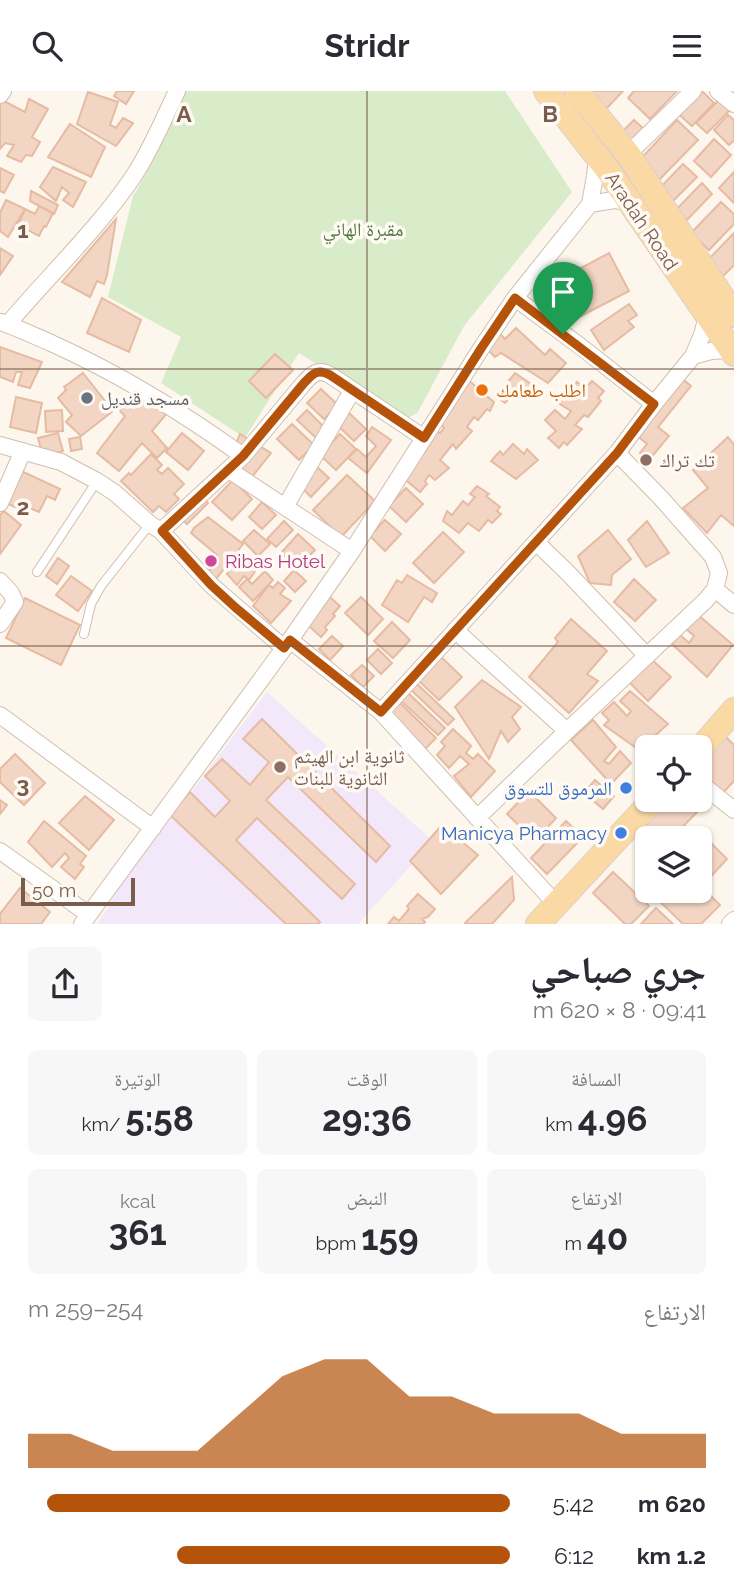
<!DOCTYPE html>
<html lang="ar">
<head>
<meta charset="utf-8">
<style>
  body { margin:0; font-family:Raleway,"Noto Naskh Arabic",sans-serif; background:#f7f7f7; color:#2b2b33; direction:rtl; height:100vh; display:flex; flex-direction:column; font-size:26px; white-space:nowrap }
  * { box-sizing:border-box; margin:0 }
  p { font-size:23px; color:#7c7c81 }
  .icon { flex:none; width:38px; height:38px; fill:none; stroke:currentColor; stroke-width:2; stroke-linecap:round; stroke-linejoin:round }
  .map { position:relative; height:833px; overflow:hidden; direction:ltr }
  .panel { display:flex; flex-direction:column; background:#fff; flex:1 }
  .panel>* { flex:none }
  .fabs { position:absolute; left:635px; top:644px; display:grid; gap:14px }
  .fabs a { display:grid; place-items:center; width:77px; height:77px; border-radius:10px; background:#fff; box-shadow:0 2px 5px #0004; font-size:35px }
  .scale { position:absolute; left:21px; bottom:18px; width:114px; box-sizing:border-box; padding-left:7px; border:4px solid #7a5c4d; border-top:0; font-size:19px; line-height:24px; white-space:nowrap; color:#7a5c4d; -webkit-text-stroke:5px #fffaf3; paint-order:stroke }
  .pin { position:absolute; display:grid; place-items:center; width:60px; height:60px; color:#fff; margin:-72px -30px; border-radius:50% 50% 50% 0; rotate:-45deg; box-shadow:0 0 7px #0007 }
  .pin .icon { rotate:45deg }
  .round { display:grid; place-items:center; flex:none; width:74px; height:74px; border-radius:10px; background:#f7f7f7 }
  .head { display:flex; align-items:center; justify-content:space-between; height:119px; padding:0 28px }
  h1 { font-size:38px; font-weight:700; line-height:52px }
  .figures { display:grid; grid-template-columns:repeat(3,1fr); gap:10px; height:119px; padding:7px 28px }
  .figures div { display:grid; align-content:center; border-radius:10px; background:#f7f7f7; text-align:center }
  .figures b { font-size:35px; font-weight:700 }
  .figures small { font-size:19px; font-weight:400 }
  .figures p { font-size:19px }
  .chart { height:196px; padding:14px 28px }
  .chart p { display:flex; justify-content:space-between }
  .chart svg { width:100%; height:126px; margin-top:7px; fill:#b45309; opacity:.7 }
  ul { padding:0 28px; list-style:none; font-size:23px }
  li { display:grid; grid-template-columns:112px 84px 1fr; align-items:center; height:52px }
  li i { height:18px; border-radius:9px; background:#b45309 }
  header { display:flex; justify-content:space-between; align-items:center; height:91px; padding:0 28px; background:#fff; font-size:32px; font-weight:700 }
  .map>svg:first-child { display:block }
  .education { fill:#f3e8fa }
  .green { fill:#d8ecc9 }
  .building { fill:#f3d5c3; stroke:#e6bba3; stroke-width:2 }
  .lines { fill:none; stroke-linecap:round; stroke-linejoin:round }
  .service-casing { stroke:#d1beb0; stroke-width:10 }
  .minor-casing { stroke:#d1beb0; stroke-width:18 }
  .primary-casing { stroke:#dad1cd; stroke-width:26 }
  .service { stroke:#fff; stroke-width:8 }
  .minor { stroke:#fff; stroke-width:16 }
  .primary { stroke:#fbd9a5; stroke-width:24 }
  .route-casing { stroke:#fff; stroke-width:14 }
  .route { stroke:#b45309; stroke-width:9 }
  .grid { fill:none; stroke:#7a5c4d; stroke-width:2; stroke-opacity:0.55 }
  .food-dot { fill:#e8710a; stroke:#fffaf3; stroke-width:2.5 }
  .worship-dot { fill:#6b7280; stroke:#fffaf3; stroke-width:2.5 }
  .education-dot { fill:#8d6e63; stroke:#fffaf3; stroke-width:2.5 }
  .hotel-dot { fill:#d1479c; stroke:#fffaf3; stroke-width:2.5 }
  .shop-dot { fill:#3f7fe0; stroke:#fffaf3; stroke-width:2.5 }
  .labels { text-anchor:middle; dominant-baseline:central; stroke-width:7; stroke-linejoin:round; paint-order:stroke }
  .street-label { font-size:19px; fill:#7a5c4d; stroke:#fffaf3 }
  .park-label { font-size:19px; fill:#537a41; stroke:#fffaf3 }
  .food-label { font-size:19px; fill:#c56008; stroke:#fffaf3; text-anchor:start }
  .worship-label { font-size:19px; fill:#5b616d; stroke:#fffaf3; text-anchor:start }
  .education-label { font-size:19px; fill:#785e54; stroke:#fffaf3; text-anchor:start }
  .hotel-label { font-size:19px; fill:#b23c85; stroke:#fffaf3; text-anchor:start }
  .shop-label { font-size:19px; fill:#366cbe; stroke:#fffaf3; text-anchor:end }
  .grid-label { font-size:23px; text-anchor:middle; font-weight:bold; fill:#7a5c4d; stroke:#fffaf3; stroke-width:7; stroke-linejoin:round; paint-order:stroke }
</style>
</head>
<body>
<header><svg class="icon" aria-label="menu" viewBox="0 0 24 24"><path d="M4 6h16M4 12h16M4 18h16"/></svg>Stridr<svg class="icon" aria-label="search" viewBox="0 0 24 24"><circle cx="10" cy="10" r="6"/><path d="M15 15l6 6"/></svg></header>
<div class="map">
<svg width="734" height="833" viewBox="0 0 734 833">
  <rect width="100%" height="100%" fill="#fdf6ec"/>
  <path class="education" d="M267 601 433 750 358 833H98L120 795Z"/>
  <path class="green" d="M185 0H505L572 101 464 235 418 321 404 330 299 262 245 347 161 292 181 246 108 206 133 105 145 85 165 38Z"/>
  <path class="building" d="M117 0H134L126 13 114 5Z
    M588 0H623L606 18Z
    M634 0H677L650 28 628 7Z
    M694 0H702L714 12 692 35 675 20Z
    M88 1 118 11 110 34 116 37 123 27 133 32 116 55 77 33Z
    M29 8 48 18 32 46 40 51 32 65 26 64 21 71 7 65 14 54 5 52 0 58V12L2 9 25 21Z
    M719 9 730 19 707 42 696 32Z
    M728 24 734 29V49L729 54 714 39Z
    M634 29 645 39 633 51 622 41Z
    M677 29 698 49 656 92 636 73Z
    M70 33 105 56 91 86 48 66Z
    M714 48 731 64 711 86 694 70Z
    M683 73 697 86 671 112 658 99Z
    M53 76 86 91 73 116 63 109 69 102 62 96 56 110 40 96Z
    M0 77 14 84 4 102 0 100Z
    M734 81V112L719 97Z
    M702 92 712 103 682 134 671 124Z
    M31 100 58 114 54 123 30 110Z
    M6 109 25 118 8 146 0 140V122Z
    M721 111 734 123V133L709 159 691 142Z
    M39 115 53 122 46 136 44 135 39 145 18 134 25 118 35 123Z
    M116 128 107 184 104 193 97 190 90 206 62 191Z
    M734 142V174L722 186 706 171Z
    M0 157 13 165 0 184Z
    M609 162 629 200 564 234 540 199Z
    M102 207 141 229 129 261 87 242Z
    M629 213 637 224 628 230 634 236 604 259 591 239Z
    M516 237 545 264 550 258 566 272 548 292 501 262 495 266 484 255 496 239 505 248Z
    M0 256 42 271 30 297 18 294 22 281H16L13 291 0 286Z
    M275 263 293 279 266 307 249 290Z
    M83 282 113 320 81 345 66 331 72 324 58 307 66 299 64 296Z
    M515 282 534 295 527 306 517 299 505 312 496 305Z
    M680 286 691 295 658 336 669 345 649 369 640 362 647 353 634 342Z
    M467 288 494 311 490 320 487 318 478 329 474 326 467 336 472 340 456 358 453 353 440 369 449 377 435 389 429 384 425 390 427 393 420 401 401 385 418 372 414 367 421 358 425 361 432 349 429 346 434 340 440 342 444 337 438 330Z
    M592 290 604 300 598 307 601 310 588 326 584 324 575 334 582 338 567 354 564 351 559 357 548 347 556 340 545 329 555 319 565 328 571 320 558 312 577 291 585 298Z
    M321 298 338 314 324 328 307 312Z
    M133 300 168 321 152 340 167 357 157 367 142 352 119 380 97 362 125 325 119 319Z
    M16 306 42 312 36 342 10 336Z
    M62 319 63 340 46 341 45 320Z
    M307 319 325 337 316 347 297 329Z
    M349 322 366 338 354 350 337 334Z
    M292 333 314 354 299 369 277 348Z
    M372 336 391 349 367 382 348 367 357 358 366 366 376 355 366 345Z
    M58 342 63 360 43 365 38 347Z
    M182 342 204 360 188 379 166 361Z
    M240 343 271 362 248 391 223 382Z
    M340 343 356 358 336 379 320 364Z
    M80 346 82 358 71 360 69 348Z
    M728 346 734 354V435L721 424 707 442 683 417 708 397 693 379Z
    M513 353 524 363 527 358 538 369 516 388 491 370 500 360 503 364Z
    M151 363 162 374 157 379 162 383 168 377 184 393 174 403 179 408 166 421 159 415 153 421 121 390 129 382 131 384Z
    M314 373 329 387 311 406 296 391Z
    M19 379 60 398 55 409 47 405 39 421 30 417 28 422 4 411Z
    M347 384 375 410 341 446 313 419Z
    M233 389 252 408 232 429 212 411Z
    M477 395 489 403 486 405 500 416 497 420 501 423 492 432 488 429 479 440 468 432 459 442 443 430 447 420 452 424 463 410 468 414 475 406 470 403Z
    M406 397 423 413 406 431 389 415Z
    M198 402 208 412 187 433 177 423Z
    M262 411 276 424 262 438 249 426Z
    M4 420 21 434 0 463V424Z
    M208 426 243 453 216 488 208 481 217 470 214 468 217 464 191 442 194 437Z
    M385 429 401 443 385 460 370 445Z
    M284 430 293 439 276 456 267 448Z
    M647 430 669 462 646 476 628 449Z
    M254 439 270 453 258 465 243 450Z
    M608 439 631 468 612 484 611 494 590 492 578 465Z
    M443 441 464 461 434 492 413 472Z
    M298 443 315 459 297 477 281 462Z
    M241 464 258 476 249 489 244 485 237 494 227 483Z
    M58 467 69 475 57 493 46 485Z
    M294 479 306 490 295 501 284 490Z
    M265 480 273 489 253 510 239 496 247 488 252 493Z
    M407 484 437 502 432 511 424 506 408 531 382 514 397 489 402 492Z
    M71 485 92 500 78 520 56 504Z
    M634 488 656 509 635 530 614 511Z
    M278 491 285 497 280 503 291 510 271 532 253 515 269 494 273 497Z
    M322 499 340 515 333 523 335 525 325 536 327 539 321 546 300 527Z
    M361 506 383 528 368 544 345 522Z
    M25 507 80 534 61 574 6 547Z
    M697 523 733 554 707 586 672 553 678 542 689 552 694 545 684 536Z
    M571 528 607 560 587 583 598 590 569 622 529 586 558 551 555 547Z
    M392 531 410 549 393 567 374 550Z
    M332 545 343 555 330 569 319 558Z
    M378 558 392 572 381 583 367 569Z
    M439 564 462 586 439 609 416 587Z
    M650 567 671 586 648 610 628 590Z
    M362 574 374 585 363 596 351 584Z
    M482 589 521 616 512 626 520 638 508 651 501 640 489 668 455 616Z
    M415 591 454 628 448 634 409 597Z
    M406 600 445 637 438 644 399 608Z
    M630 600 668 633 639 659 604 634 609 629 602 622 614 611 627 625 631 620 620 610Z
    M398 610 436 647 425 658 387 622Z
    M262 628 390 755 376 771 288 686 266 709 355 793 342 808 257 727 236 749 320 831 318 833H286L169 723 190 701 215 726 230 710 205 685 222 668 250 694 269 671 243 648Z
    M593 629 616 656 604 670 609 673 620 660 631 672 611 693 571 649Z
    M453 638 471 655 466 662 473 668 478 663 495 680 471 706 454 685 469 673 460 665 449 677 437 664 445 655 441 651Z
    M723 643 734 654V690L720 705 700 685V667Z
    M15 663 45 692 24 714 0 691V678Z
    M595 689 614 705 603 718 584 702Z
    M529 700 556 727 535 750 507 723Z
    M85 705 114 729 89 759 59 732Z
    M0 709 7 714 0 723Z
    M668 709H671L678 715 685 709H690L700 718 672 747H648V763L639 755 648 746 640 737Z
    M44 730 86 765 80 773 84 776 75 788 61 776 69 767 65 762 52 776 28 751Z
    M566 730 583 746 547 783 531 767Z
    M442 734 478 764 441 803 410 770Z
    M697 738 727 768 702 795 700 793V747H689Z
    M613 781 649 815 631 833H625L593 802Z
    M512 786 514 809 492 833H466L465 832Z
    M700 794 720 814 701 833H683L649 800H700Z
    M20 797 50 821 41 833H0V823Z
    M418 803 435 818 428 826 422 828 425 831 424 833H388L394 826 399 830 409 818 407 815Z
    M656 817 673 833H641Z"/>
  <g class="lines">
    <defs>
      <path id="service" d="M37 481 97 390
        M84 543 91 513 101 495 150 433"/>
      <path id="minor" d="M718 0 734 13
        M0 4 3 0
        M628 63 693 0
        M590 113 614 109 630 111
        M515 207 580 255 654 313 693 265 702 244 707 225
        M1 231C18 237 35 245 51 252 120 283 182 321 243 365
        M8 233C49 184 97 139 133 86 151 59 163 29 177 0
        M693 265 711 260 731 259
        M0 354 61 371 97 390 115 402 150 433 161 440 211 494 284 557
        M229 379 352 460
        M0 412 23 360
        M285 416 352 300
        M161 440 243 365 304 292C312 283 318 277 330 284L424 347
        M537 452 567 481 647 565
        M0 490 11 502 15 511 0 533
        M715 498 734 514
        M455 539 567 640
        M290 549 381 621 556 813
        M381 621 617 362 654 313
        M0 624 153 737
        M700 692 734 719
        M477 727 567 640 706 509 715 498 719 482 713 466 661 407 617 362
        M0 760 88 823
        M82 833 290 549 352 460 482 256 515 207 590 113 595 85 597 65
        M730 833 734 829"/>
      <path id="primary" d="M546 0 607 78 734 263
        M577 0 628 63 734 224
        M700 658 734 619
        M538 833 653 709"/>
    </defs>
    <use href="#service" class="service-casing"/>
    <use href="#minor" class="minor-casing"/>
    <use href="#primary" class="primary-casing"/>
    <use href="#service" class="service"/>
    <use href="#minor" class="minor"/>
    <use href="#primary" class="primary"/>
  </g>
  <g class="lines">
    <defs>
      <path id="route" d="M515 207 654 313 617 362 381 621 290 549 284 557 236 517 211 494 162 440 243 365 304 292C313 283 317 277 330 284L424 347 482 256Z"/>
    </defs>
    <use href="#route" class="route-casing"/>
    <use href="#route" class="route"/>
  </g>
  <path class="grid" d="M367 0V833M0 278H734M0 555H734"/>
  <circle class="food-dot" cx="482" cy="299" r="7"/>
  <circle class="worship-dot" cx="87" cy="307" r="7"/>
  <g class="education-dot">
    <circle cx="646" cy="369" r="7"/>
    <circle cx="280" cy="676" r="7"/>
  </g>
  <circle class="hotel-dot" cx="211" cy="470" r="7"/>
  <g class="shop-dot">
    <circle cx="626" cy="697" r="7"/>
    <circle cx="621" cy="742" r="7"/>
  </g>
  <g class="labels">
    <g class="street-label">
      <text transform="translate(642 130) rotate(56)">Aradah Road</text>
    </g>
    <g class="park-label">
      <text x="363" y="138">مقبرة الهاني</text>
    </g>
    <g class="food-label">
      <text x="496" y="299">اطلب طعامك</text>
    </g>
    <g class="worship-label">
      <text x="101" y="307">مسجد قنديل</text>
    </g>
    <g class="education-label">
      <text x="660" y="369">تك تراك</text>
      <text x="294" y="665">ثانوية ابن الهيثم<tspan x="294" dy="22">الثانوية للبنات</tspan></text>
    </g>
    <g class="hotel-label">
      <text x="225" y="470">Ribas Hotel</text>
    </g>
    <g class="shop-label">
      <text x="612" y="697">المرموق للتسوق</text>
      <text x="607" y="742">Manicya Pharmacy</text>
    </g>
  </g>
  <g class="grid-label">
    <text x="184" y="31">A</text>
    <text x="550" y="31">B</text>
    <text x="23" y="147">1</text>
    <text x="23" y="424">2</text>
    <text x="23" y="702">3</text>
  </g>
</svg>
<div class="fabs">
<a><svg class="icon" aria-label="locate" viewBox="0 0 24 24"><circle cx="12" cy="12" r="6"/><path d="M12 2v4M12 18v4M2 12h4M18 12h4"/></svg></a>
<a><svg class="icon" aria-label="layers" viewBox="0 0 24 24"><path d="M12 4l9 5-9 5-9-5zM3 14l9 5 9-5"/></svg></a>
</div>
<div class="scale">50 m</div>
<div class="pin" style="left:563px;top:243px;background:#1e9e55"><svg class="icon" aria-label="arrive" viewBox="0 0 24 24"><path d="M6 21V4h12l-3 4 3 4H6"/></svg></div>
</div>
<section class="panel">
<div class="head"><div><h1>جري صباحي</h1><p>09:41 · 8 × 620 m</p></div><a class="round"><svg class="icon" aria-label="share" viewBox="0 0 24 24"><path d="M12 15V3M7 8l5-5 5 5M5 13v7h14v-7"/></svg></a></div>
<div class="figures">
<div><p>المسافة</p><b>4.96<small> km</small></b></div>
<div><p>الوقت</p><b>29:36</b></div>
<div><p>الوتيرة</p><b>5:58<small> /km</small></b></div>
</div>
<div class="figures">
<div><p>الارتفاع</p><b>40<small> m</small></b></div>
<div><p>النبض</p><b>159<small> bpm</small></b></div>
<div><p>kcal</p><b>361</b></div>
</div>
<div class="chart"><p><span>الارتفاع</span>254–259 m</p>
<svg viewBox="0 0 160 44" preserveAspectRatio="none"><path d="M0 44V32L10 32L20 38L30 38L40 38L50 25L60 12L70 6L80 6L90 19L100 19L110 25L120 25L130 25L140 32L150 32L160 32V44z"/></svg>
</div>
<ul>
<li><b>620 m</b>5:42<i style="width:96%"></i></li>
<li><b>1.2 km</b>6:12<i style="width:69%"></i></li>
</ul>
</section>
</body>
</html>
